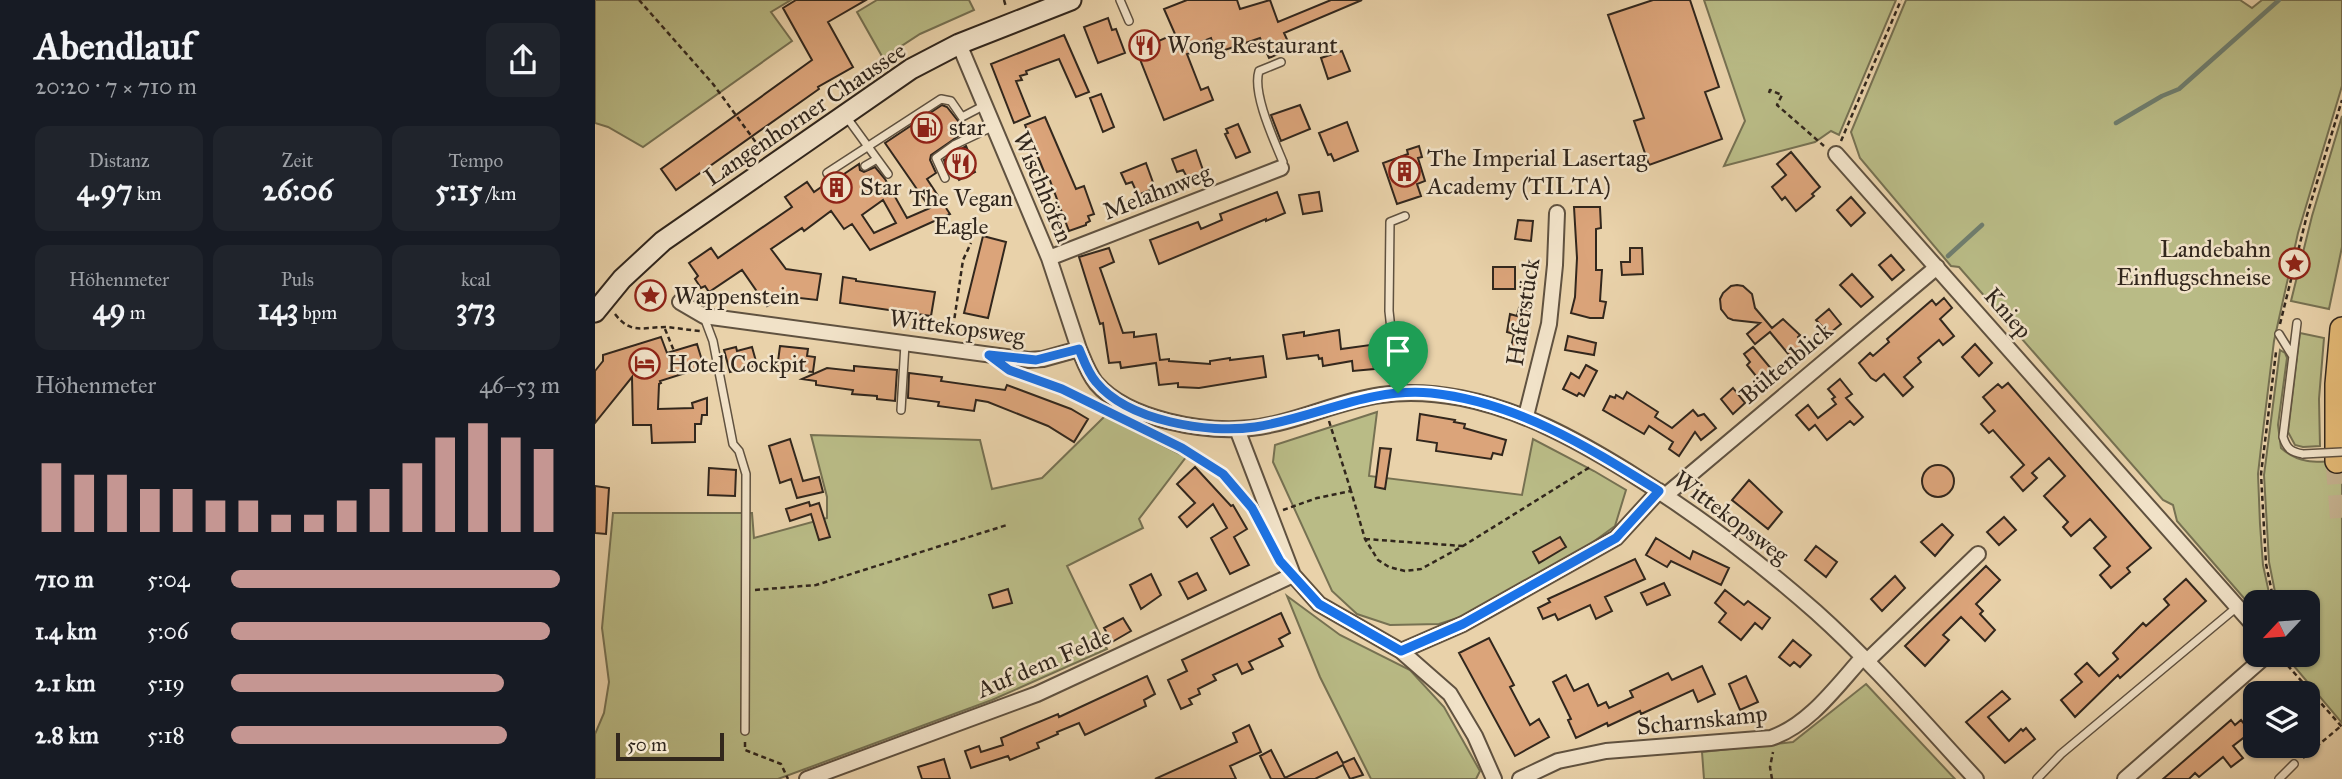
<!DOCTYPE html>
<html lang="de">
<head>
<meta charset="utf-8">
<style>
  body { margin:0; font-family:"IM FELL Great Primer",serif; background:#20242c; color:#f1f3f6; height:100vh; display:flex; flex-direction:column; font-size:26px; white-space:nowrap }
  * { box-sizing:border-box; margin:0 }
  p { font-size:23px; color:#9ea1a6 }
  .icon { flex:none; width:38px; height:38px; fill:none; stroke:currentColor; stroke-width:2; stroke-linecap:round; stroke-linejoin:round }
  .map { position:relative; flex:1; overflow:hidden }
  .side { display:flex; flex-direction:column; background:#171b24; width:595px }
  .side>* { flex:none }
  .needle { width:46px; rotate:244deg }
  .tools { position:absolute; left:1648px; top:590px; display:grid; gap:14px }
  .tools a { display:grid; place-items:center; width:77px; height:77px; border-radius:14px; background:#171b24; box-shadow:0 2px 5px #0004; font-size:35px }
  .scale { position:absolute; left:21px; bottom:18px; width:108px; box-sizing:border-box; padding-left:7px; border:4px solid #32271d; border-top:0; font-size:19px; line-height:24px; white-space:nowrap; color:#32271d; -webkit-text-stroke:5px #f1e2c8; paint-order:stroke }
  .pin { position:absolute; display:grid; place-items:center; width:60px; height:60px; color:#fff; margin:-72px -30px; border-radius:50% 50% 50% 0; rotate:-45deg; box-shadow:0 0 7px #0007 }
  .pin .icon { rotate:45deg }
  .round { display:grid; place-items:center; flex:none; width:74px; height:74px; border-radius:14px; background:#20242c }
  .summary { display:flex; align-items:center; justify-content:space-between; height:119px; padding:0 35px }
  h1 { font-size:38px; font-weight:700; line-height:52px }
  .stats { display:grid; grid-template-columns:repeat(3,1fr); gap:10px; height:119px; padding:7px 35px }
  .stats div { display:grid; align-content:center; border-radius:14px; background:#20242c; text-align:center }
  .stats b { font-size:30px; font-weight:700 }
  .stats small { font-size:19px; font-weight:400 }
  .stats p { font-size:19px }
  .chart { height:196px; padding:14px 35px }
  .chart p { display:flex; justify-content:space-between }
  .chart svg { width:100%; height:126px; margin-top:7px; stroke:#c59692; stroke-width:6 }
  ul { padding:0 35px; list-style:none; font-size:23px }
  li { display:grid; grid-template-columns:112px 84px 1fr; align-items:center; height:52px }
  li i { height:18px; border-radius:9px; background:#c59692 }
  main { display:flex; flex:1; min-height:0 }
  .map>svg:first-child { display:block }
  .green { fill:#b9bb86; stroke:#767152; stroke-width:2 }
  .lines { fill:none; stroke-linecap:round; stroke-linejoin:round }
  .stream { stroke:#6f7e6f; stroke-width:4.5 }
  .building { fill:#dba47a; stroke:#32271d; stroke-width:2; fill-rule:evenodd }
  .trunk-tunnel { stroke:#c4b08e; stroke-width:23; stroke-dasharray:23 11; stroke-linecap:butt }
  .service-casing { stroke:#605240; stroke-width:10 }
  .minor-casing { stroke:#605240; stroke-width:18 }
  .secondary-casing { stroke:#32271d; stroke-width:23 }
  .trunk-casing { stroke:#32271d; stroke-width:26 }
  .path { stroke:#32271d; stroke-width:2.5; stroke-dasharray:5 3.5; stroke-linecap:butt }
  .service { stroke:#f1e2c8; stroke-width:7 }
  .minor { stroke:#f1e2c8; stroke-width:14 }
  .secondary { stroke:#f1e2c8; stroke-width:19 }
  .trunk { stroke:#e4b975; stroke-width:23 }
  .service-bridge-casing { stroke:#605240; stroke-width:10; stroke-linecap:butt }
  .service-bridge { stroke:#f1e2c8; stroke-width:7 }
  .route-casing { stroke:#fff; stroke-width:14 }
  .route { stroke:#1a73e8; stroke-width:9 }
  .labels { text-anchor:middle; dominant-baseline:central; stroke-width:5; stroke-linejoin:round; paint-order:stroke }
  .poi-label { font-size:24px; fill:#32271d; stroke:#f1e2c8; text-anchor:start }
  .street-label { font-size:24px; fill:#32271d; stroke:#f1e2c8 }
</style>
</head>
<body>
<main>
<section class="side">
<div class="summary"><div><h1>Abendlauf</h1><p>20:20 · 7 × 710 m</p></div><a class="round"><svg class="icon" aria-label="share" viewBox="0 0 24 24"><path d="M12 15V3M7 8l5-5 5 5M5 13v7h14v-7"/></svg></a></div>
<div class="stats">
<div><p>Distanz</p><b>4.97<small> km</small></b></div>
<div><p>Zeit</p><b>26:06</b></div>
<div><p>Tempo</p><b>5:15<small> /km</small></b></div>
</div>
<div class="stats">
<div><p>Höhenmeter</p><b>49<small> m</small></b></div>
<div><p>Puls</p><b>143<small> bpm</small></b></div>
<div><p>kcal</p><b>373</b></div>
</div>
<div class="chart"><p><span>Höhenmeter</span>46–53 m</p>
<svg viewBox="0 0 160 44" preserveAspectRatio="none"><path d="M5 44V20M15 44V24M25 44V24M35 44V29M45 44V29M55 44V33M65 44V33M75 44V38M85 44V38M95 44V33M105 44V29M115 44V20M125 44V11M135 44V6M145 44V11M155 44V15"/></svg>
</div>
<ul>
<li><b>710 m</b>5:04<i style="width:100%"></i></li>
<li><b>1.4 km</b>5:06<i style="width:97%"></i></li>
<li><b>2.1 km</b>5:19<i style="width:83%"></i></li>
<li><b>2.8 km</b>5:18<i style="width:84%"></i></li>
</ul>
</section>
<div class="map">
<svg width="1747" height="779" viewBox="0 0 1747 779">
  <rect width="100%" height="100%" fill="#e9d2aa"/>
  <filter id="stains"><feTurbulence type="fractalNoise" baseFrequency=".00286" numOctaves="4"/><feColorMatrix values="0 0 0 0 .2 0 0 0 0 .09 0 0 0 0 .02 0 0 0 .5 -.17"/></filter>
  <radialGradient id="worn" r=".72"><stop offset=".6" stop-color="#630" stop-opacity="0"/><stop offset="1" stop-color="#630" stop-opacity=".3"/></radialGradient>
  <path class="green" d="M0 0H196L176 12 197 41 48 147 13 127 0 123Z
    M282 0H374L379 10 325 34 288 58 262 12Z
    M1109 0H1301L1244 135 1236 131 1220 142 1129 166 1150 121Z
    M1311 0H1645L1657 8 1667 0H1747V86L1703 233 1679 341 1667 439 1663 474 1665 524 1668 565 1676 602H1661V612L1582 521 1578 505 1568 500 1364 267 1356 266 1265 158 1256 132Z
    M1747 116V247L1734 309 1696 301 1717 216Z
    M1705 333 1729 338 1724 399 1725 446 1708 447 1700 445 1693 432Z
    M1685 350 1690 353 1692 358 1683 425 1686 448C1705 465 1723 462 1747 461V723L1693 659 1692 655 1713 654V602H1682L1674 562 1669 475Z
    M782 412 774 476 927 495 938 439 999 471 1031 490 1020 526 983 553 872 615 844 624 795 625 762 614 737 591 678 462 680 445Z
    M510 416 591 457 544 519 548 528 472 566 512 649 397 700 183 779H0V734L9 713 14 682 7 628 18 513H157L159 538 232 518V497L216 435 385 440 397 489 447 478Z
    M692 596 745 635 815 670 849 707 885 771 881 779H776L725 677Z
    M1271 684 1360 779H1109L1107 752 1198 742Z"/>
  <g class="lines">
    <path class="stream" d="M1521 123 1567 96 1584 89 1684 0
      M1353 256 1387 225"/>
  </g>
  <path class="building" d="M201 0H271L233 22 258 67 223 87 224 89 81 190 66 169 217 60 188 8Z
    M592 0H642L645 9 675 0 683 22 736 0H767L689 33 696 48 674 58 665 38 621 53 616 38 593 47 595 53 592 54 606 90 613 87 618 100 569 120 537 39 555 32 559 43 580 34 569 9Z
    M1058 0H1095L1124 87 1110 92 1127 139 1054 165 1039 121 1049 118 1013 15Z
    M513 18 517 30 521 29 530 53 503 63 489 27Z
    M469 35 494 92 481 97 464 59 431 71 432 74 425 76 427 80 421 81 435 116 419 123 396 64Z
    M747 51 755 71 733 79 726 58Z
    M506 94 519 127 508 132 495 98Z
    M347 105 352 107 367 126 362 129 365 135 336 155 335 160 341 173 332 179 355 214 275 250 257 224 249 229 236 211 209 231 207 228 176 249 191 269 226 274 222 300 187 296 172 306 147 270 114 292 110 286 106 288 100 279 103 276 94 263 116 248 123 258 197 207 190 197 212 182 219 192 232 183 240 185 243 182 242 176 245 175 246 176 264 164 265 170 269 172 280 167 290 179 312 218 335 208 290 143ZM288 200 301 223 279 233 267 215Z
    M705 105 715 129 686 141 676 115Z
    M450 117 481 189 489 186 499 214 493 216 495 221 491 223V225L474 231 454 178 452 179 430 125Z
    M752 122 763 151 739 161 736 154 733 155 724 133Z
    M643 124 655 152 641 158 630 134 633 133 631 129Z
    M371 146 374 153 373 158 380 172 364 180 354 164 351 166 349 160Z
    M824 146 827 157 823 158 830 181 822 184 826 196 802 204 788 163 813 154 812 150Z
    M601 150 609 173 593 179 588 170 582 172 577 159Z
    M1196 152 1225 187 1217 194 1219 196 1201 211 1190 197 1187 200 1177 187 1191 175 1182 164Z
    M551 163 560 188 543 195 537 182 531 184 526 173Z
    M682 192 690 213 671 221V219L564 264 555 240 603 222 606 229 627 220 625 214Z
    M724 192 727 211 708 214 704 195Z
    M1256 197 1270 213 1256 226 1242 210Z
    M979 207H1005L1006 228 1001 229V270H1007L1005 301 1011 302 1008 318H995L976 313 980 297 982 258Z
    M923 220 938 221 936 241 920 239Z
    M388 236 411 242 393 318 369 313Z
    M514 248 519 262 505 268 528 333 539 332V337L561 334 565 360 574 359V361L615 364V361L635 358V360L668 356 671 377 604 388 583 387V383L564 385 561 363 526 368 525 362 514 363 508 323 505 324 484 257Z
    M1035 248H1047L1048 274 1027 275 1026 262H1035Z
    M1296 255 1309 270 1297 280 1284 265Z
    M898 267H920V289H898Z
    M1257 274 1278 297 1266 307 1245 285Z
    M248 277 261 279V281L340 292 336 316 245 303Z
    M1142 285 1148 286 1157 294 1160 308 1177 328 1188 319 1205 335 1203 337 1214 351 1202 361H1199L1175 332 1160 344 1152 334 1165 323 1138 320 1133 318 1126 309 1125 299 1128 293 1136 286Z
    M1349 298 1357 308 1345 319 1359 336 1348 345 1344 340 1323 358 1326 362 1309 377 1318 387 1308 396 1289 374 1281 381 1276 378 1264 363 1275 353 1278 356 1294 342 1292 339 1337 300 1341 305Z
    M924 308 934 311 927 349 916 347 919 334 912 332 915 314 922 316Z
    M1234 309 1246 324 1234 334 1221 320Z
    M744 330 746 349 775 345 779 369 758 371 757 361 728 366 727 358 724 359 723 355 692 359 688 335 709 332V336Z
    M973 336 1001 343 999 355 970 350Z
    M66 337 72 353 102 344 109 367 65 381 66 383 64 384 63 409 98 408 97 403 112 398V415H107L106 424H100V442L57 443 56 425H38L37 377 0 423V371L8 361V355Z
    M1380 344 1397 363 1384 376 1367 357Z
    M185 346 213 349 212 356 220 357 218 372 182 369Z
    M141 347 142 351 157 347 162 365 135 372 129 350Z
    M1158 347 1183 377 1170 387 1152 365 1155 362 1149 354Z
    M991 365 1002 371 989 396 984 393 982 396 968 389 976 373 984 378Z
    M259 366 302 370 300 401 282 399V396L257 394 258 390 221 385V381L207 379 232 368 259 371Z
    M314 373 347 377 346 381 410 390 412 385 476 409 493 419 479 442 453 426 393 402 381 400 379 411 343 406 344 402 313 398Z
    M1245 379 1257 394 1251 398 1268 417 1259 425 1255 421 1232 440 1220 425 1214 430 1201 415 1213 405 1223 418 1241 404 1237 399 1240 397 1233 389Z
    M1413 383 1556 548 1532 568 1535 572 1516 588 1505 575 1515 566 1499 548 1511 537 1495 519 1476 536 1468 527 1473 522 1449 496 1470 476 1454 458 1437 473 1442 478 1428 491 1416 477 1429 465 1398 430 1394 433 1386 424 1400 411 1388 397 1403 384 1407 388Z
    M1138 388 1150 403 1138 414 1126 399Z
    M1032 392 1063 412 1060 417 1077 428 1098 410 1103 416 1109 414 1121 428 1106 440 1100 432 1084 456 1074 449 1078 442 1054 426 1049 434 1008 410 1015 396 1020 398 1021 395 1028 399Z
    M825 414 860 420 859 422 870 424 869 428 911 440 907 455 898 453 896 459 841 451 842 443 822 440Z
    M195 439 208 481 224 477 228 492 202 498 196 479 185 483 174 446Z
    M785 448 796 449 790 489 780 487Z
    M1327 481a16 16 0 1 1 32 0a16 16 0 1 1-32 0Z
    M600 467 636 506 638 505 652 529 639 537 654 565 635 574 616 538 632 528 618 504 592 527 584 517 600 503 582 484Z
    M114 468 141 470 140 496 113 495Z
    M1154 480 1187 512 1173 529 1137 500Z
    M0 486 14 488 11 534 0 533Z
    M214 502 215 506 224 503 235 537 224 540 216 514 195 521 191 509Z
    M1409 517 1421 530 1404 545 1392 532Z
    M1347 524 1358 535 1340 556 1326 542Z
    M965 537 971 547 944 563 938 552Z
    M1061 538 1095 559 1098 551 1134 568 1126 585 1076 561 1072 567 1051 555Z
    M1221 546 1242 562 1231 577 1210 560Z
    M1040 559 1050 579 1010 597 1017 611 1001 619 995 605 963 620 960 614 948 619 943 608 955 602 953 599Z
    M1391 566 1405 580 1381 604 1388 611 1385 614 1400 630 1390 641 1366 617 1348 635 1354 640 1330 666 1310 646Z
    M602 573 611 590 593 599 584 582Z
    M556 574 566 595 546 609 535 585Z
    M1300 576 1310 588 1287 611 1276 599Z
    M1591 579 1611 601 1525 678 1523 675 1480 717 1466 700 1487 682 1480 674 1492 663 1504 676 1523 659 1518 653 1548 623 1551 626 1574 605 1569 599Z
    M1069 583 1075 595 1052 605 1046 593Z
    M413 589 417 603 398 608 394 595Z
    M1130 590 1149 605 1153 601 1175 618 1167 629 1160 623 1146 640 1124 622 1131 613 1120 603Z
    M686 613 695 633 684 639 688 646 654 662 658 669 647 674 642 664 618 675 621 680 603 689 605 694 594 699 597 704 586 709 573 680 592 671 587 660Z
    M528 618 536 631 517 642 509 628Z
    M894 638 919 685 915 687 935 725 944 719 954 737 920 756 864 653Z
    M1198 640 1216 655 1205 667 1199 662 1195 666 1184 657Z
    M1107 666 1120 694 1103 702 1098 690 1046 714 1045 711 1013 726 1012 723 981 738 973 720 976 719 958 682 971 675 979 691 993 684 1003 706 1011 702 1014 708 1038 697 1035 691 1073 673 1077 680Z
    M552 676 560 694 549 700 551 706 490 735 484 723 462 732 463 734 442 743 444 748 415 760 413 756 376 768 370 751 384 746 386 752 408 745 406 738 463 714 464 717Z
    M1151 676 1163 702 1145 710 1134 684Z
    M1407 691 1415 699 1393 717 1414 741 1426 729 1428 731 1431 728 1440 739 1410 763 1371 722Z
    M1636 720 1640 725 1646 720 1656 732 1638 746 1648 758 1636 767 1628 757 1604 777 1600 773 1594 779H1568Z
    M654 725 666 752 635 766 641 779H560L642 742 638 733Z
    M676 750 690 778 742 752 748 763 759 758 768 775 755 779 748 765 720 779H676L665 756Z
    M349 759 355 779H327L323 767Z"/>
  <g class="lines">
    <path class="trunk-tunnel" d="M1742 461 1747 525"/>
    <defs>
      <path id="service" d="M525 0 534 21
        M686 62 664 71C657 93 679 140 688 162L686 168
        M250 115 293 174
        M270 166 282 159
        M350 178 341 158 359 145 399 126
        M237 180 232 173 346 99 356 101 367 117 390 105
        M109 317 118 341 138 444 144 451 151 474 150 731
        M1702 323 1688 437C1692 449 1696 452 1708 454
        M1684 334 1697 355
        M803 393 794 311 795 222 810 216
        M306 410 310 344
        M1442 779 1466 754 1642 607
        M1684 779 1699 764"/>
      <path id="minor" d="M364 44 454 258 484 349
        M1241 154 1661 628
        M454 258 686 168
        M85 302 109 316 434 360 448 359 484 349C489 361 493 373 501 383 533 420 610 433 656 428 701 423 742 401 786 395 813 391 840 393 866 398 927 410 980 439 1032 471 1100 513 1162 560 1221 612 1279 664 1329 723 1381 779
        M931 416 954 324 960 265 962 213
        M642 429 698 575 724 604 806 651 855 694 880 736 899 779
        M1071 495 1342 267
        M806 651 868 624 1021 538 1064 491
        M1272 661 1383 554
        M212 779 442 694 698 575
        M925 779 963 761 1011 751 1176 738C1214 725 1241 687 1268 657
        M1530 779 1673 654"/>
      <path id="secondary" d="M0 312 27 279 68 241 316 69 364 44 476 0"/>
      <path id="trunk" d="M1742 461V384L1747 329"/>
    </defs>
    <use href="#service" class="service-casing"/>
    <use href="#minor" class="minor-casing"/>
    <use href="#secondary" class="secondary-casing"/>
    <use href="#trunk" class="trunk-casing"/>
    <path class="path" d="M44 0 118 84 168 152
      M409 0 411 7
      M1174 93 1175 90 1187 95 1182 105 1229 146
      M1246 141 1306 0
      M20 314C36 335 48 327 71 327 82 328 93 330 105 331
      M1685 324 1712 215 1747 100
      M70 329 79 351
      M357 335 368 260 376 243
      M430 375 467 389 504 407
      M734 421 756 491
      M554 431 587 448 628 474 655 505
      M688 510 722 498 756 491 770 539 783 560 794 567 810 571 826 569 868 546 995 467
      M770 539 868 546
      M160 590 221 585 412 525
      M1679 602 1671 564 1666 474 1681 352
      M1687 659 1747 727
      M150 742V750L186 764 193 779
      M1708 758 1746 726
      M1177 779 1175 767 1178 752"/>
    <use href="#service" class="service"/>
    <use href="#minor" class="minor"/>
    <use href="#secondary" class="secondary"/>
    <use href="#trunk" class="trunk"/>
    <defs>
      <path id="service-bridge" d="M1708 454 1747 452"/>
    </defs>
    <use href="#service-bridge" class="service-bridge-casing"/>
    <use href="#service-bridge" class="service-bridge"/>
  </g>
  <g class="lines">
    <defs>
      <path id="route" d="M484 349C489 361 493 373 501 382 533 421 613 434 660 427 720 418 774 387 836 393 922 402 993 447 1064 491L1021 538 868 624 806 651 724 604 685 561 657 508 628 474 587 448 467 389 414 370 394 355 441 360Z"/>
    </defs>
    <use href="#route" class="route-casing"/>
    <use href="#route" class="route"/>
  </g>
  <defs>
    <symbol id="restaurant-ring" viewBox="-11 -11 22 22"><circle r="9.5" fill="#f1e2c8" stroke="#8f2418" stroke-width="1.5"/><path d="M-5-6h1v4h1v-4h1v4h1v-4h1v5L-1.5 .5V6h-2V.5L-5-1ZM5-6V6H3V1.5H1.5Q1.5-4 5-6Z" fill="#8f2418"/></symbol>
    <symbol id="fuel-ring" viewBox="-11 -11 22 22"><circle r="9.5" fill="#f1e2c8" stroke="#8f2418" stroke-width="1.5"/><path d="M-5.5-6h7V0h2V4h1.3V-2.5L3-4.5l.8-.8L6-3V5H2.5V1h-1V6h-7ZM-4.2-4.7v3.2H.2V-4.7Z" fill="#8f2418"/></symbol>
    <symbol id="building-ring" viewBox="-11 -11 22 22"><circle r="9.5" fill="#f1e2c8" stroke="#8f2418" stroke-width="1.5"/><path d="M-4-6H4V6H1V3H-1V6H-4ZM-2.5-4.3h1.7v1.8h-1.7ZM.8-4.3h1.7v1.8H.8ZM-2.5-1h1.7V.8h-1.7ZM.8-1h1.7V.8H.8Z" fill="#8f2418"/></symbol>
    <symbol id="sight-ring" viewBox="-11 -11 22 22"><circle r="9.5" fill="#f1e2c8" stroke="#8f2418" stroke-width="1.5"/><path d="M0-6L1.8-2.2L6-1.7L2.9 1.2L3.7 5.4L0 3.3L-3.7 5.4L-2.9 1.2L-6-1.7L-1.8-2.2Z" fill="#8f2418"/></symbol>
    <symbol id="hotel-ring" viewBox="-11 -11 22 22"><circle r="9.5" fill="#f1e2c8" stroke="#8f2418" stroke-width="1.5"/><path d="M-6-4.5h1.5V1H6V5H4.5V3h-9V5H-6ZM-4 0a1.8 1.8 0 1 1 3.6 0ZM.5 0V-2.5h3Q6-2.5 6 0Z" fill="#8f2418"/></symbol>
  </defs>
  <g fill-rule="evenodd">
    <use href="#restaurant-ring" x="532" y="28" width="35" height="35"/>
    <use href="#fuel-ring" x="314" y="110" width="35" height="35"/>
    <use href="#restaurant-ring" x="348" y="146" width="35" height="35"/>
    <use href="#building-ring" x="792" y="154" width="35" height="35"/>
    <use href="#building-ring" x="224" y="170" width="35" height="35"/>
    <use href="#sight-ring" x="1682" y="246" width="35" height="35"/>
    <use href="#sight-ring" x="38" y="278" width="35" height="35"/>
    <use href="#hotel-ring" x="32" y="346" width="35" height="35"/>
  </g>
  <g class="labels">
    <g class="poi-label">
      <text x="572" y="45">Wong Restaurant</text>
      <text x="354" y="127">star</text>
      <text x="832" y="158">The Imperial Lasertag<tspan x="832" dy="28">Academy (TILTA)</tspan></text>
      <text x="265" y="187">Star</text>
      <text x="366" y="198" text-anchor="middle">The Vegan<tspan x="366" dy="28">Eagle</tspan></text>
      <text x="1676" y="249" text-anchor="end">Landebahn<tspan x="1676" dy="28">Einflugschneise</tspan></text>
      <text x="79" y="296">Wappenstein</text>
      <text x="72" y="364">Hotel Cockpit</text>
    </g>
    <g class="street-label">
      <text transform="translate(210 114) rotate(-34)">Langenhorner Chaussee</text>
      <text transform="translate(448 187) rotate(67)">Wischhöfen</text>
      <text transform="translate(562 192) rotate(-21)">Melahnweg</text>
      <text transform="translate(928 312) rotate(-81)">Haferstück</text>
      <text transform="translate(1413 313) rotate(49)">Kniep</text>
      <text transform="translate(362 327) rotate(8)">Wittekopsweg</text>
      <text transform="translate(1191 363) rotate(-40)">Bültenblick</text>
      <text transform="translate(1136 517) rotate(37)">Wittekopsweg</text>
      <text transform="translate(449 663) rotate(-23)">Auf dem Felde</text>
      <text transform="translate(1107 720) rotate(-6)">Scharnskamp</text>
    </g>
  </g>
  <rect width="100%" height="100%" filter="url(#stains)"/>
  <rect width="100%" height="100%" fill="url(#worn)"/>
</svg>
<div class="tools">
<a><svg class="needle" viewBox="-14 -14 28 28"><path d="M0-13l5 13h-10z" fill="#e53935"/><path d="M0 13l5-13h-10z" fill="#9ea1a6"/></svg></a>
<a><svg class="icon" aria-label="layers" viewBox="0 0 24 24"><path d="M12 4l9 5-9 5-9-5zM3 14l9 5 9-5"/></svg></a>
</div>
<div class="scale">50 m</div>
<div class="pin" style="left:803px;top:393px;background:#1e9e55"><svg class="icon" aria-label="arrive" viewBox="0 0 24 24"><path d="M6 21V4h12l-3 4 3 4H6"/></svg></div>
</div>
</main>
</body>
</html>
